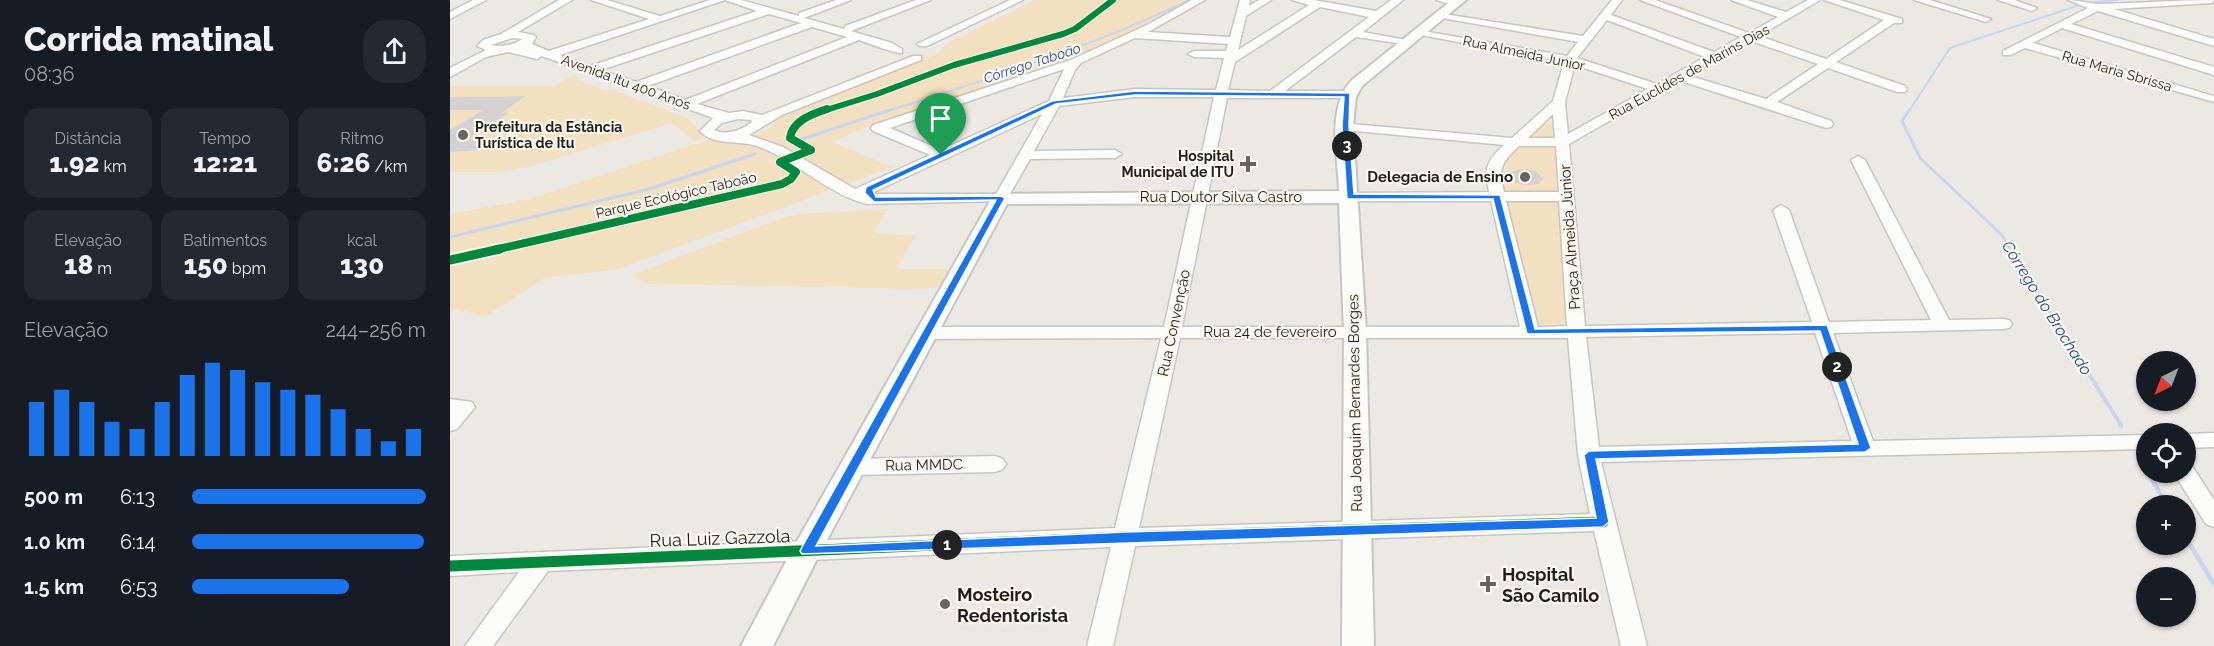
<!DOCTYPE html>
<html lang="pt">
<head>
<meta charset="utf-8">
<style>
  body { margin:0; font-family:Raleway,sans-serif; background:#242831; color:#f1f3f6; height:100vh; display:flex; flex-direction:column; font-size:22px; white-space:nowrap }
  * { box-sizing:border-box; margin:0 }
  p { font-size:20px; color:#9ea1a6 }
  .icon { flex:none; width:33px; height:33px; fill:none; stroke:currentColor; stroke-width:2; stroke-linecap:round; stroke-linejoin:round }
  .map { position:relative; flex:1; overflow:hidden }
  .panel { display:flex; flex-direction:column; background:#171b24; width:450px }
  .panel>* { flex:none }
  .needle { width:39px; rotate:222deg }
  .fabs { position:absolute; left:1686px; top:351px; display:grid; gap:12px }
  .fabs a { display:grid; place-items:center; width:60px; height:60px; border-radius:50%; background:#171b24; box-shadow:0 2px 4px #0004; font-size:30px }
  .pin { position:absolute; display:grid; place-items:center; width:51px; height:51px; color:#fff; margin:-62px -26px; border-radius:50% 50% 50% 0; rotate:-45deg; box-shadow:0 0 6px #0007 }
  .pin .icon { rotate:45deg }
  .km { position:absolute; width:30px; height:30px; margin:-15px; border-radius:50%; background:#222; color:#fff; font-size:16px; line-height:30px; text-align:center }
  .round { display:grid; place-items:center; flex:none; width:63px; height:63px; border-radius:24px; background:#242831 }
  .head { display:flex; align-items:center; justify-content:space-between; height:102px; padding:0 24px }
  h1 { font-size:33px; font-weight:800; line-height:45px }
  .stats { display:grid; grid-template-columns:repeat(3,1fr); gap:9px; height:102px; padding:6px 24px }
  .stats div { display:grid; align-content:center; border-radius:15px; background:#242831; text-align:center }
  .stats b { font-size:26px; font-weight:800 }
  .stats small { font-size:16px; font-weight:400 }
  .stats p { font-size:16px }
  .chart { height:168px; padding:12px 24px }
  .chart p { display:flex; justify-content:space-between }
  .chart svg { width:100%; height:108px; margin-top:6px; stroke:#1a73e8; stroke-width:6 }
  ul { padding:0 24px; list-style:none; font-size:20px }
  li { display:grid; grid-template-columns:96px 72px 1fr; align-items:center; height:45px }
  li i { height:15px; border-radius:8px; background:#1a73e8 }
  main { display:flex; flex:1; min-height:0 }
  .map>svg:first-child { display:block }
  .green { fill:#f3e0c0 }
  .lines { fill:none; stroke-linecap:round; stroke-linejoin:round }
  .stream-far3 { stroke:#c6d5f0; stroke-width:2 }
  .stream-far2 { stroke:#c6d5f0; stroke-width:3 }
  .stream-far1 { stroke:#c6d5f0; stroke-width:4 }
  .stream { stroke:#c6d5f0; stroke-width:4.5 }
  .building { fill:#d4d2d0 }
  .minor-casing { stroke:#c7c5c2; stroke-width:3 }
  .major-casing { stroke:#c7c5c2; stroke-width:4 }
  .minor { fill:#fcfcfb; fill-rule:evenodd }
  .major { fill:#fcfcfb; fill-rule:evenodd }
  .cycleway-far3-casing { stroke:#fcf8f0; stroke-width:8 }
  .cycleway-far2-casing { stroke:#fcf8f0; stroke-width:10 }
  .cycleway-far1-casing { stroke:#fcf8f0; stroke-width:13 }
  .cycleway-casing { stroke:#fcf8f0; stroke-width:15 }
  .cycleway-far3 { stroke:#00873e; stroke-width:6 }
  .cycleway-far2 { stroke:#00873e; stroke-width:8 }
  .cycleway-far1 { stroke:#00873e; stroke-width:9 }
  .cycleway { stroke:#00873e; stroke-width:11 }
  .route { fill:#1a73e8; stroke:#fff; stroke-width:1.5; fill-rule:evenodd }
  .poi-dot { fill:#676562; stroke:#fcf8f0; stroke-width:2 }
  .labels { text-anchor:middle; dominant-baseline:central; stroke-width:4.5; stroke-linejoin:round; paint-order:stroke }
  .far-street-label { font-size:14px; fill:#201e1b; stroke:#fcf8f0 }
  .far-water-label { font-size:14px; font-style:italic; fill:#244d99; stroke:#fcf8f0 }
  .far-poi-label { font-size:14px; font-weight:bold; fill:#201e1b; stroke:#fcf8f0; text-anchor:start }
  .poi-label { font-size:15px; font-weight:bold; fill:#201e1b; stroke:#fcf8f0; text-anchor:end }
  .street-label { font-size:15px; fill:#201e1b; stroke:#fcf8f0 }
  .water-label { font-size:16px; font-style:italic; fill:#244d99; stroke:#fcf8f0 }
  .near-street-label { font-size:18px; fill:#201e1b; stroke:#fcf8f0 }
  .near-poi-label { font-size:18px; font-weight:bold; fill:#201e1b; stroke:#fcf8f0; text-anchor:start }
</style>
</head>
<body>
<main>
<section class="panel">
<div class="head"><div><h1>Corrida matinal</h1><p>08:36</p></div><a class="round"><svg class="icon" aria-label="share" viewBox="0 0 24 24"><path d="M12 15V3M7 8l5-5 5 5M5 13v7h14v-7"/></svg></a></div>
<div class="stats">
<div><p>Distância</p><b>1.92<small> km</small></b></div>
<div><p>Tempo</p><b>12:21</b></div>
<div><p>Ritmo</p><b>6:26<small> /km</small></b></div>
</div>
<div class="stats">
<div><p>Elevação</p><b>18<small> m</small></b></div>
<div><p>Batimentos</p><b>150<small> bpm</small></b></div>
<div><p>kcal</p><b>130</b></div>
</div>
<div class="chart"><p><span>Elevação</span>244–256 m</p>
<svg viewBox="0 0 160 44" preserveAspectRatio="none"><path d="M5 44V22M15 44V17M25 44V22M35 44V30M45 44V33M55 44V22M65 44V11M75 44V6M85 44V9M95 44V14M105 44V17M115 44V19M125 44V25M135 44V33M145 44V38M155 44V33"/></svg>
</div>
<ul>
<li><b>500 m</b>6:13<i style="width:100%"></i></li>
<li><b>1.0 km</b>6:14<i style="width:99%"></i></li>
<li><b>1.5 km</b>6:53<i style="width:67%"></i></li>
</ul>
</section>
<div class="map">
<svg width="1764" height="646" viewBox="0 0 1764 646">
  <rect width="100%" height="100%" fill="#ece9e5"/>
  <path class="green" d="M584 0H758L704 31 637 61 596 68 418 126 383 142 442 167 166 270 95 278 35 317 8 309 0 313V214L80 199 260 139C289 140 315 140 332 114L462 61 486 55 497 43Z
    M123 75 128 77 127 80 155 90H163L237 118 257 137 244 141 222 123 79 167 50 172H0V86H106Z
    M1097 123 1105 125 1116 324H1086L1050 174C1053 155 1079 131 1097 123Z
    M434 209H438L424 232 428 234 466 235 447 266 450 269H496L498 273 492 286 477 289 196 284 182 275 334 217 350 214Z"/>
  <g class="lines">
    <path class="stream-far3" d="M1645 2 1668 0
      M438 111C540 78 642 47 739 0
      M1459 111 1500 48 1630 5"/>
    <path class="stream-far2" d="M1460 109 1452 121 1470 158 1551 234 1561 250
      M352 139 443 109
      M0 237 199 189 305 154"/>
    <path class="stream-far1" d="M1560 249 1671 425"/>
    <path class="stream" d="M1670 424 1671 426
      M1690 458 1696 470
      M1698 472 1717 506
      M1736 538 1764 584"/>
  </g>
  <path class="building" d="M76 96 51 113H59L19 139H50L34 150 0 152V130L33 110H0V97Z
    M1072 169 1086 171 1093 179 1088 184 1079 185 1069 184 1059 178 1058 175 1061 172Z"/>
  <g class="lines">
    <defs>
      <path id="minor" d="M23 0H36L0 19V12Z
        M109 0H122L68 32 84 35 86 37 82 44 99 51 199 19 141 0H157L210 16 260 0H291L349 16V13L386 0H401L354 18 394 29 395 26 466 0H481L401 31 442 43 452 49V53C445 54 418 43 409 40L247 104 279 113 293 111 312 115 463 56H471V60L332 115 299 135 333 147 405 189 480 155 423 131 421 128 423 125 623 59 697 25 742 0H755L698 32 780 37 790 0H800L799 6 809 0H821L796 16 788 50 859 5 842 0H864L926 11 941 0H953L913 32 961 41V45L906 37 835 91H898L902 92 904 95 902 98H777L732 327H1070L1041 201H900L893 197 900 193 1039 192C1034 169 1036 161 1054 145L895 130 888 126 890 123 1062 138 1103 101 1114 62 971 35 966 32 967 30 1117 56 1128 42 992 18 987 15 988 13 1133 36 1162 0H1172L1161 15 1264 52 1291 37 1190 0H1205L1299 33 1328 17 1281 0H1297L1336 12 1358 0H1370L1309 36 1376 59 1434 20 1374 0H1390L1452 19V23H1444L1386 62 1455 86 1457 89 1455 92H1447L1378 68 1327 102 1381 121 1383 124 1381 127 1376 128 1231 81 1215 92H1210L1119 144 1135 326 1362 322 1323 210 1331 205 1339 210 1379 322 1481 320 1401 160 1408 156 1415 160 1499 320 1553 319 1559 320 1562 324 1559 328 1553 329 1383 333 1423 441 1696 435V449L1151 462 1197 646H1171L1144 531 685 546 663 646H637L661 547 98 571 43 646H15L69 572 0 576V556L665 528 711 338 476 339 470 337 467 333 470 329 476 327H714L764 97H685L609 106 584 151 665 150 672 154 665 158 580 159 556 201 417 204C377 194 346 160 307 146 289 140 263 146 250 131L263 118 92 56 87 59 58 52 36 57 0 77V68L36 50 27 46 33 40 51 34ZM275 0 307 11 140 66 110 55ZM870 7 919 17 820 91 778 90 785 62ZM319 14 351 23 186 82 151 70ZM1157 20 1255 57 1207 84 1127 58ZM362 27 397 37 235 100 198 86ZM62 38 72 39C65 45 51 47 41 45ZM685 38 778 44 776 51H744L738 54 744 57 774 58 766 90 685 89 613 98 625 70 631 63ZM1301 41 1368 64 1316 99 1240 76ZM1125 65 1198 89 1118 134 1115 102ZM614 69 599 101 491 150 440 128ZM592 114 546 194H418L424 192ZM1103 114 1105 138H1078ZM288 119 301 120 302 122C292 130 277 136 264 130L272 123ZM1069 146H1106L1109 192H1054C1048 168 1051 163 1069 146ZM1056 201H1109L1117 326 1088 327ZM1365 333 1402 441 1149 447 1136 337ZM730 338H1118L1128 455 1140 514 689 528Z
        M560 0H573L477 46H469L467 44Z
        M986 0H1007L1012 3 1007 6Z
        M1464 0H1480L1541 19 1536 22Z
        M1548 0H1564L1587 8 1582 11Z
        M1618 0C1629 0 1640 4 1650 4 1688 3 1726 0 1764 0L1762 3 1664 9 1764 39V46L1648 11 1621 24 1764 67V75L1612 28 1583 43 1764 96V102L1575 48 1561 55H1553V51L1638 8Z
        M0 399 22 402 25 407 7 429 0 431Z
        M1764 433V447L1736 448V434Z
        M545 456 553 459 556 464 553 469 545 472 403 475 395 472 392 467 395 462 403 459Z
        M1736 465 1742 466 1764 500V527L1756 524 1723 472H1736Z"/>
      <path id="major" d="M1002 0H1016L912 86 906 97 903 126 916 332 924 646H892L894 332 889 203 557 204 370 553 323 646H291L346 543 544 194 889 191C888 157 876 107 902 80Z"/>
    </defs>
    <use href="#minor" class="minor-casing"/>
    <use href="#major" class="major-casing"/>
    <use href="#minor" class="minor"/>
    <use href="#major" class="major"/>
    <defs>
      <path id="cycleway-far3" d="M373 111 427 94 504 65 613 34 625 29 663 0"/>
      <path id="cycleway-far2" d="M44 250 332 184 341 179 346 172 330 162 361 150 340 138C342 121 362 114 377 109"/>
      <path id="cycleway-far1" d="M0 260 50 249"/>
      <path id="cycleway" d="M0 566 675 537 1153 522"/>
    </defs>
    <use href="#cycleway-far3" class="cycleway-far3-casing"/>
    <use href="#cycleway-far2" class="cycleway-far2-casing"/>
    <use href="#cycleway-far1" class="cycleway-far1-casing"/>
    <use href="#cycleway" class="cycleway-casing"/>
    <use href="#cycleway-far3" class="cycleway-far3"/>
    <use href="#cycleway-far2" class="cycleway-far2"/>
    <use href="#cycleway-far1" class="cycleway-far1"/>
    <use href="#cycleway" class="cycleway"/>
  </g>
  <path class="route" d="M685 91 900 93 899 126 904 194 1050 195 1085 329 1377 325 1421 448 1415 452 1146 459 1159 522 1153 527 352 554 350 551 352 547 546 200 424 202 415 193 416 187 602 101ZM685 95 894 97 892 126 897 199H1043L1077 334 1370 331 1408 444 1139 451 1134 455 1146 518 675 532 366 546 555 198 551 196 426 197 423 190 606 104Z"/>
  <g class="poi-dot">
    <circle cx="13" cy="135" r="6"/>
    <path d="M795 155h6v6h6v6h-6v6h-6v-6h-6v-6h6z"/>
    <circle cx="1075" cy="177" r="6"/>
    <path d="M1035 575h6v6h6v6h-6v6h-6v-6h-6v-6h6z"/>
    <circle cx="495" cy="604" r="6"/>
  </g>
  <g class="labels">
    <g class="far-street-label">
      <text transform="translate(1074 53) rotate(12)">Rua Almeida Junior</text>
      <text transform="translate(1667 71) rotate(16)">Rua Maria Sbrissa</text>
      <text transform="translate(1239 72) rotate(-29)">Rua Euclídes de Marins Dias</text>
      <text transform="translate(176 82) rotate(20)">Avenida Itu 400 Anos</text>
      <text transform="translate(226 195) rotate(-13)">Parque Ecológico Taboão</text>
    </g>
    <g class="far-water-label">
      <text transform="translate(582 63) rotate(-18)">Córrego Taboão</text>
    </g>
    <g class="far-poi-label">
      <text x="25" y="127">Prefeitura da Estância<tspan x="25" dy="16">Turística de Itu</tspan></text>
      <text x="784" y="156" text-anchor="end">Hospital<tspan x="784" dy="16">Municipal de ITU</tspan></text>
    </g>
    <g class="poi-label">
      <text x="1063" y="177">Delegacia de Ensino</text>
    </g>
    <g class="street-label">
      <text x="771" y="197">Rua Doutor Silva Castro</text>
      <text transform="translate(1120 237) rotate(-94)">Praça Almeida Júnior</text>
      <text transform="translate(724 323) rotate(-78)">Rua Convenção</text>
      <text x="820" y="332">Rua 24 de fevereiro</text>
      <text transform="translate(905 403) rotate(-91)">Rua Joaquim Bernardes Borges</text>
      <text transform="translate(474 465) rotate(-1)">Rua MMDC</text>
    </g>
    <g class="water-label">
      <text transform="translate(1597 308) rotate(58)">Córrego do Brochado</text>
    </g>
    <g class="near-street-label">
      <text transform="translate(270 538) rotate(-2)">Rua Luiz Gazzola</text>
    </g>
    <g class="near-poi-label">
      <text x="1052" y="574">Hospital<tspan x="1052" dy="21">São Camilo</tspan></text>
      <text x="507" y="594">Mosteiro<tspan x="507" dy="21">Redentorista</tspan></text>
    </g>
  </g>
</svg>
<div class="fabs">
<a><svg class="needle" viewBox="-14 -14 28 28"><path d="M0-13l5 13h-10z" fill="#e53935"/><path d="M0 13l5-13h-10z" fill="#9ea1a6"/></svg></a>
<a><svg class="icon" aria-label="locate" viewBox="0 0 24 24"><circle cx="12" cy="12" r="6"/><path d="M12 2v4M12 18v4M2 12h4M18 12h4"/></svg></a>
<a>+</a>
<a>−</a>
</div>
<div class="pin" style="left:491px;top:155px;background:#1e9e55"><svg class="icon" aria-label="arrive" viewBox="0 0 24 24"><path d="M6 21V4h12l-3 4 3 4H6"/></svg></div>
<b class="km" style="left:497px;top:545px">1</b>
<b class="km" style="left:1387px;top:367px">2</b>
<b class="km" style="left:897px;top:146px">3</b>
</div>
</main>
</body>
</html>
